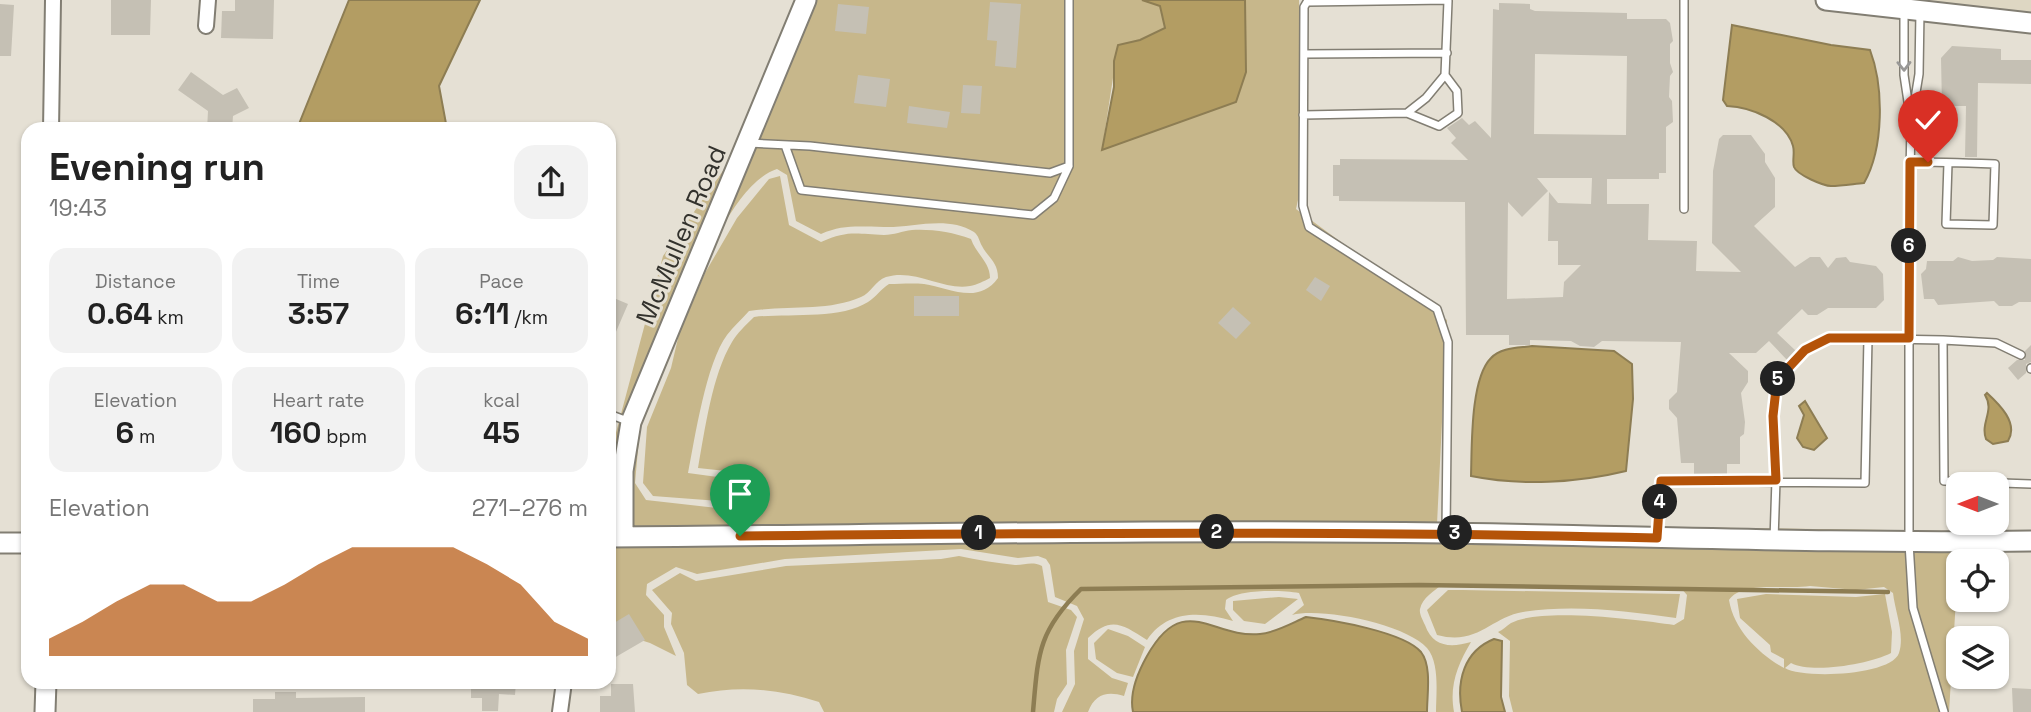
<!DOCTYPE html>
<html lang="en">
<head>
<meta charset="utf-8">
<style>
  body { margin:0; font-family:"Space Grotesk",sans-serif; background:#f2f2f2; color:#222; height:100vh; display:flex; flex-direction:column; font-size:26px; white-space:nowrap }
  * { box-sizing:border-box; margin:0 }
  p { font-size:23px; color:#767676 }
  .icon { flex:none; width:38px; height:38px; fill:none; stroke:currentColor; stroke-width:2; stroke-linecap:round; stroke-linejoin:round }
  .map { position:relative; flex:1; overflow:hidden }
  .side { position:absolute; left:21px; top:122px; width:595px; height:567px; display:flex; flex-direction:column; background:#fff; border-radius:21px; box-shadow:0 2px 5px #0004 }
  .side>* { flex:none }
  .needle { width:46px; rotate:270deg }
  .tools { position:absolute; left:1946px; top:472px; display:grid; gap:14px }
  .tools a { display:grid; place-items:center; width:63px; height:63px; border-radius:14px; background:#fff; box-shadow:0 2px 5px #0004; font-size:35px }
  .pin { position:absolute; display:grid; place-items:center; width:60px; height:60px; color:#fff; margin:-72px -30px; border-radius:50% 50% 50% 0; rotate:-45deg; box-shadow:0 0 7px #0007 }
  .pin .icon { rotate:45deg }
  .km { position:absolute; width:35px; height:35px; margin:-18px; border-radius:50%; background:#222; color:#fff; font-size:19px; line-height:35px; text-align:center }
  .round { display:grid; place-items:center; flex:none; width:74px; height:74px; border-radius:21px; background:#f2f2f2 }
  .head { display:flex; align-items:center; justify-content:space-between; height:119px; padding:0 28px }
  h1 { font-size:38px; font-weight:800; line-height:52px }
  .metrics { display:grid; grid-template-columns:repeat(3,1fr); gap:10px; height:119px; padding:7px 28px }
  .metrics div { display:grid; align-content:center; border-radius:18px; background:#f2f2f2; text-align:center }
  .metrics b { font-size:30px; font-weight:800 }
  .metrics small { font-size:19px; font-weight:400 }
  .metrics p { font-size:19px }
  .chart { height:196px; padding:14px 28px }
  .chart p { display:flex; justify-content:space-between }
  .chart svg { width:100%; height:126px; margin-top:7px; fill:#b45309; opacity:.7 }
  .map>svg:first-child { display:block }
  .built { fill:#ded7c3 }
  .green { fill:#c7b78b; fill-rule:evenodd }
  .water { fill:#b39d63; stroke:#8d7d53; stroke-width:2 }
  .lines { fill:none; stroke-linecap:round; stroke-linejoin:round }
  .stream { stroke:#8d7d53; stroke-width:4.5 }
  .building { fill:#c5c0b4; fill-rule:evenodd }
  .lane-casing { stroke:#827e73; stroke-width:10 }
  .street-casing { stroke:#827e73; stroke-width:18 }
  .secondary-casing { stroke:#827e73; stroke-width:23 }
  .lane { stroke:#fff; stroke-width:7 }
  .street { stroke:#fff; stroke-width:14 }
  .secondary { stroke:#fff; stroke-width:19 }
  .oneway { stroke:#999896 }
  .route-casing { stroke:#fff; stroke-width:14 }
  .route { stroke:#b45309; stroke-width:9 }
  .labels { text-anchor:middle; dominant-baseline:central; stroke-width:6; stroke-linejoin:round; paint-order:stroke }
  .street-label { font-size:26px; fill:#33322d; stroke:#e5e0d4 }
</style>
</head>
<body>
<div class="map">
<svg width="2031" height="712" viewBox="0 0 2031 712">
  <rect width="100%" height="100%" fill="#e5e0d4"/>
  <path class="built" d="M1900 0H2031V15Z"/>
  <path class="green" d="M816 0H1142L1160 6 1165 28 1140 40 1118 45 1102 150 1135 136 1246 72 1245 0H1299L1303 177 1296 209 1447 320 1437 524 1960 531V534L632 529V471L640 427 635 483 646 500 717 508 743 496 744 485 726 471 698 468C705 430 712 375 732 342 737 333 746 325 754 317 787 313 840 320 868 302 876 297 881 289 889 284 900 284 912 283 924 284 948 287 978 306 998 278 998 262 989 259 982 246 979 241 979 236 974 232 947 215 912 228 884 227 860 227 844 224 821 234L796 221 787 175 777 169C753 177 735 206 722 227Z
    M734 155 622 420 613 470 614 529H609V459L663 256Z
    M780 176 789 225 821 242C848 230 856 234 884 235 894 235 902 231 912 230 932 229 952 232 971 239 976 254 990 262 990 278 984 281 977 285 970 286 944 291 915 268 886 277 875 281 871 293 861 297 827 312 786 305 749 311 742 319 733 327 727 335 706 363 695 438 688 473L725 478 739 490 719 501 653 496 643 483 647 427 671 368 679 334 705 273 737 218 769 179Z
    M1127 540 1446 541 1959 551 1949 712H1513L1509 696 1510 641 1498 632C1503 630 1506 626 1511 623 1541 607 1640 620 1674 625L1684 619 1687 595 1680 587 1443 584C1435 590 1422 598 1420 609 1419 614 1423 620 1425 625 1433 647 1450 648 1471 642 1458 664 1449 685 1454 712H1436C1436 694 1440 663 1427 648 1406 624 1321 607 1292 615L1304 605 1299 593C1281 590 1239 589 1226 600L1225 609 1233 621C1202 612 1168 609 1147 640 1122 624 1111 616 1088 638V659L1112 678 1128 683 1124 696C1107 691 1095 694 1088 712H1062L1075 684 1074 651 1084 619 1077 606 1055 597 1050 565 1046 559 1038 556 1018 558 961 549 785 559 697 574 676 567 647 584 646 595 664 615V627L676 656 650 643 609 630V545ZM1810 586 1856 590 1884 587 1893 593C1895 611 1905 635 1899 653 1891 676 1802 679 1785 668L1791 663C1812 674 1870 664 1891 653L1892 632 1885 594 1856 597 1766 594 1737 599 1740 618 1770 645 1771 652 1784 659V668C1759 654 1734 630 1729 600 1742 580 1787 590 1810 586Z
    M959 556C977 560 996 563 1015 565 1025 565 1032 561 1042 566L1048 602 1071 610 1077 617 1066 650 1067 684 1057 699 1054 712H824L819 702C779 689 740 685 698 694L687 685 684 653 671 624 672 613 652 590 680 573 696 581 786 566 941 559Z
    M1448 590H1463L1680 594 1676 618C1626 611 1573 604 1523 612 1491 617 1478 646 1437 635L1427 610Z
    M1279 597 1298 599 1265 624 1244 621 1233 610V601Z
    M1108 629 1128 636 1145 647 1133 677 1117 673 1096 659 1094 643Z"/>
  <path class="water" d="M349 0H480L439 86 447 129H297Z
    M1142 0H1245L1246 72 1236 102 1102 150 1114 87V61L1118 45 1140 40 1165 28 1160 6Z
    M1732 25 1831 45 1870 50C1884 87 1884 148 1864 183 1853 184 1842 186 1831 186 1824 186 1797 175 1794 167 1792 161 1795 153 1793 146 1786 121 1751 107 1727 106L1723 100Z
    M1532 346 1614 351 1632 364 1633 399 1626 471C1577 483 1520 486 1471 476 1472 448 1470 379 1491 358 1501 347 1519 348 1532 346Z
    M1987 393C1999 404 2019 423 2008 441L1993 444 1986 439C1980 422 1995 411 1985 395Z
    M1805 401 1827 438 1814 450 1803 447 1797 438 1804 415 1799 406Z
    M1306 617C1333 620 1404 632 1421 652 1432 666 1427 695 1427 712H1133C1129 693 1138 672 1147 656 1184 590 1212 639 1260 634 1275 633 1292 623 1306 617Z
    M1494 639 1502 641 1501 697 1505 712H1462C1456 681 1464 651 1494 639Z"/>
  <g class="lines">
    <path class="stream" d="M1033 712C1038 654 1038 631 1081 589L1419 585 1888 592"/>
  </g>
  <path class="building" d="M111 0H151L150 35H111Z
    M235 0H274L273 39 221 38 222 11H235Z
    M990 2 1021 4 1016 68 995 66 997 41 987 40Z
    M1499 3 1530 4V9L1535 11 1627 13V19H1666L1670 23 1673 41 1670 44V63L1673 72 1670 76 1669 97 1672 101 1673 122 1666 127V173H1659V179H1607V204H1649L1648 240 1697 241 1696 271 1741 272 1712 243 1713 171 1719 139 1723 135H1751L1765 154V162L1775 178V207L1754 226 1795 267 1810 257H1820L1828 268 1836 258 1846 257 1850 262 1876 266 1883 274 1884 300 1876 308H1828L1817 315H1808L1802 309 1777 333 1796 351 1787 360 1769 341 1756 353H1729L1748 371V382L1741 393 1745 422 1744 434 1740 437V464H1727V475L1694 474V463H1681L1677 418 1669 409V400L1677 392 1681 342 1602 341 1594 347 1580 346 1571 341 1530 340V345H1509V335H1466L1465 202 1339 201V196H1333V165H1340V159L1468 160 1451 143 1456 138 1447 128 1462 118 1469 125 1475 121 1491 138 1493 9 1499 10ZM1535 54 1627 56 1626 135 1534 134ZM1537 178H1592L1591 204 1558 203 1549 192 1548 241H1558V265H1581L1564 282 1563 297 1507 299 1508 202 1522 217 1548 191Z
    M0 4 14 5 11 56H0Z
    M838 4 869 7 866 34 835 31Z
    M1952 46 2001 49V60H2031V84L1978 83 1977 157H1965L1966 106H1942L1941 58Z
    M191 72 223 95 237 88 249 108 233 116 232 130H207L208 111 178 90Z
    M858 75 890 79 886 107 854 103Z
    M963 85 982 86 980 114 961 113Z
    M909 106 950 112 947 128 907 123Z
    M1958 257 1972 261 1993 260 1997 257 2031 259V302H2019L2012 306H1999L1994 301 1938 305 1934 299H1924L1921 274 1926 269 1927 261H1953Z
    M1315 277 1330 286 1321 301 1306 290Z
    M609 296 628 304 609 348Z
    M914 296H959V316H914Z
    M1233 307 1251 323 1236 339 1218 323Z
    M2031 345V362L2026 364V373L2018 380 2008 368 2017 360H2025V351Z
    M629 614 645 640 614 658 609 650V637L614 635 609 626Z
    M471 682H516L515 695 499 694 498 711H482V698H471Z
    M611 684H633L635 712H600V696H611Z
    M2012 688 2031 689V712H2013Z
    M275 692H296V698L365 697V712H253V699H275Z"/>
  <g class="lines">
    <defs>
      <path id="lane" d="M1920 11 1919 74 1911 123 1909 226V543L1913 608 1944 712
        M1904 12V75L1910 115
        M1304 54 1447 53
        M1407 113 1439 126 1458 113 1457 91 1445 75
        M1303 115 1407 113 1426 98 1445 75 1448 1
        M749 143 810 146 1050 173 1069 166V0
        M785 145 801 190 1033 215 1054 198 1069 166
        M1910 162C1939 162 1967 163 1995 164L1993 225 1946 224 1948 163
        M1684 209V0
        M2021 355 1996 343 1943 340 1944 481 2031 484
        M2031 368V369
        M609 414 630 422
        M1446 532 1448 342 1437 309 1309 227 1303 206 1304 7 1307 2 1448 0
        M1657 537 1661 481 1865 483 1868 338
        M1774 540 1776 480 1773 416 1778 380 1805 350 1829 338 1943 340"/>
      <path id="street" d="M206 26 208 0
        M51 130 53 0
        M560 712 564 682"/>
      <path id="secondary" d="M1826 0 2031 23
        M609 537C888 535 1166 529 1445 533 1641 536 1836 544 2031 541
        M623 537V471L631 422 806 0
        M0 543H28
        M45 712 46 682"/>
    </defs>
    <use href="#lane" class="lane-casing"/>
    <use href="#street" class="street-casing"/>
    <use href="#secondary" class="secondary-casing"/>
    <use href="#lane" class="lane"/>
    <use href="#street" class="street"/>
    <use href="#secondary" class="secondary"/>
  </g>
  <defs><path id="oneway-chevron" d="M-2-3.5L2.5 0L-2 3.5" fill="none" stroke-width="1.6" stroke-linecap="round" stroke-linejoin="round" transform="scale(1.75)"/></defs>
  <use class="oneway" href="#oneway-chevron" transform="translate(1904 66) rotate(89)"/>
  <g class="lines">
    <defs>
      <path id="route" d="M740 536C1046 533 1352 531 1657 538L1661 481 1776 480 1773 416 1777 380 1805 350 1829 338H1909L1910 162H1928"/>
    </defs>
    <use href="#route" class="route-casing"/>
    <use href="#route" class="route"/>
  </g>
  <g class="labels">
    <g class="street-label">
      <text transform="translate(681 235) rotate(-67)">McMullen Road</text>
    </g>
  </g>
</svg>
<div class="tools">
<a><svg class="needle" viewBox="-14 -14 28 28"><path d="M0-13l5 13h-10z" fill="#e53935"/><path d="M0 13l5-13h-10z" fill="#767676"/></svg></a>
<a><svg class="icon" aria-label="locate" viewBox="0 0 24 24"><circle cx="12" cy="12" r="6"/><path d="M12 2v4M12 18v4M2 12h4M18 12h4"/></svg></a>
<a><svg class="icon" aria-label="layers" viewBox="0 0 24 24"><path d="M12 4l9 5-9 5-9-5zM3 14l9 5 9-5"/></svg></a>
</div>
<div class="pin" style="left:740px;top:536px;background:#1e9e55"><svg class="icon" aria-label="arrive" viewBox="0 0 24 24"><path d="M6 21V4h12l-3 4 3 4H6"/></svg></div>
<div class="pin" style="left:1928px;top:162px;background:#d93025"><svg class="icon" aria-label="check" viewBox="0 0 24 24"><path d="M5 12l5 5 9-10"/></svg></div>
<b class="km" style="left:979px;top:533px">1</b>
<b class="km" style="left:1217px;top:532px">2</b>
<b class="km" style="left:1455px;top:533px">3</b>
<b class="km" style="left:1660px;top:502px">4</b>
<b class="km" style="left:1778px;top:379px">5</b>
<b class="km" style="left:1909px;top:246px">6</b>
<section class="side">
<div class="head"><div><h1>Evening run</h1><p>19:43</p></div><a class="round"><svg class="icon" aria-label="share" viewBox="0 0 24 24"><path d="M12 15V3M7 8l5-5 5 5M5 13v7h14v-7"/></svg></a></div>
<div class="metrics">
<div><p>Distance</p><b>0.64<small> km</small></b></div>
<div><p>Time</p><b>3:57</b></div>
<div><p>Pace</p><b>6:11<small> /km</small></b></div>
</div>
<div class="metrics">
<div><p>Elevation</p><b>6<small> m</small></b></div>
<div><p>Heart rate</p><b>160<small> bpm</small></b></div>
<div><p>kcal</p><b>45</b></div>
</div>
<div class="chart"><p><span>Elevation</span>271–276 m</p>
<svg viewBox="0 0 160 44" preserveAspectRatio="none"><path d="M0 44V38L10 32L20 25L30 19L40 19L50 25L60 25L70 19L80 12L90 6L100 6L110 6L120 6L130 12L140 19L150 32L160 38V44z"/></svg>
</div>
</section>
</div>
</body>
</html>
